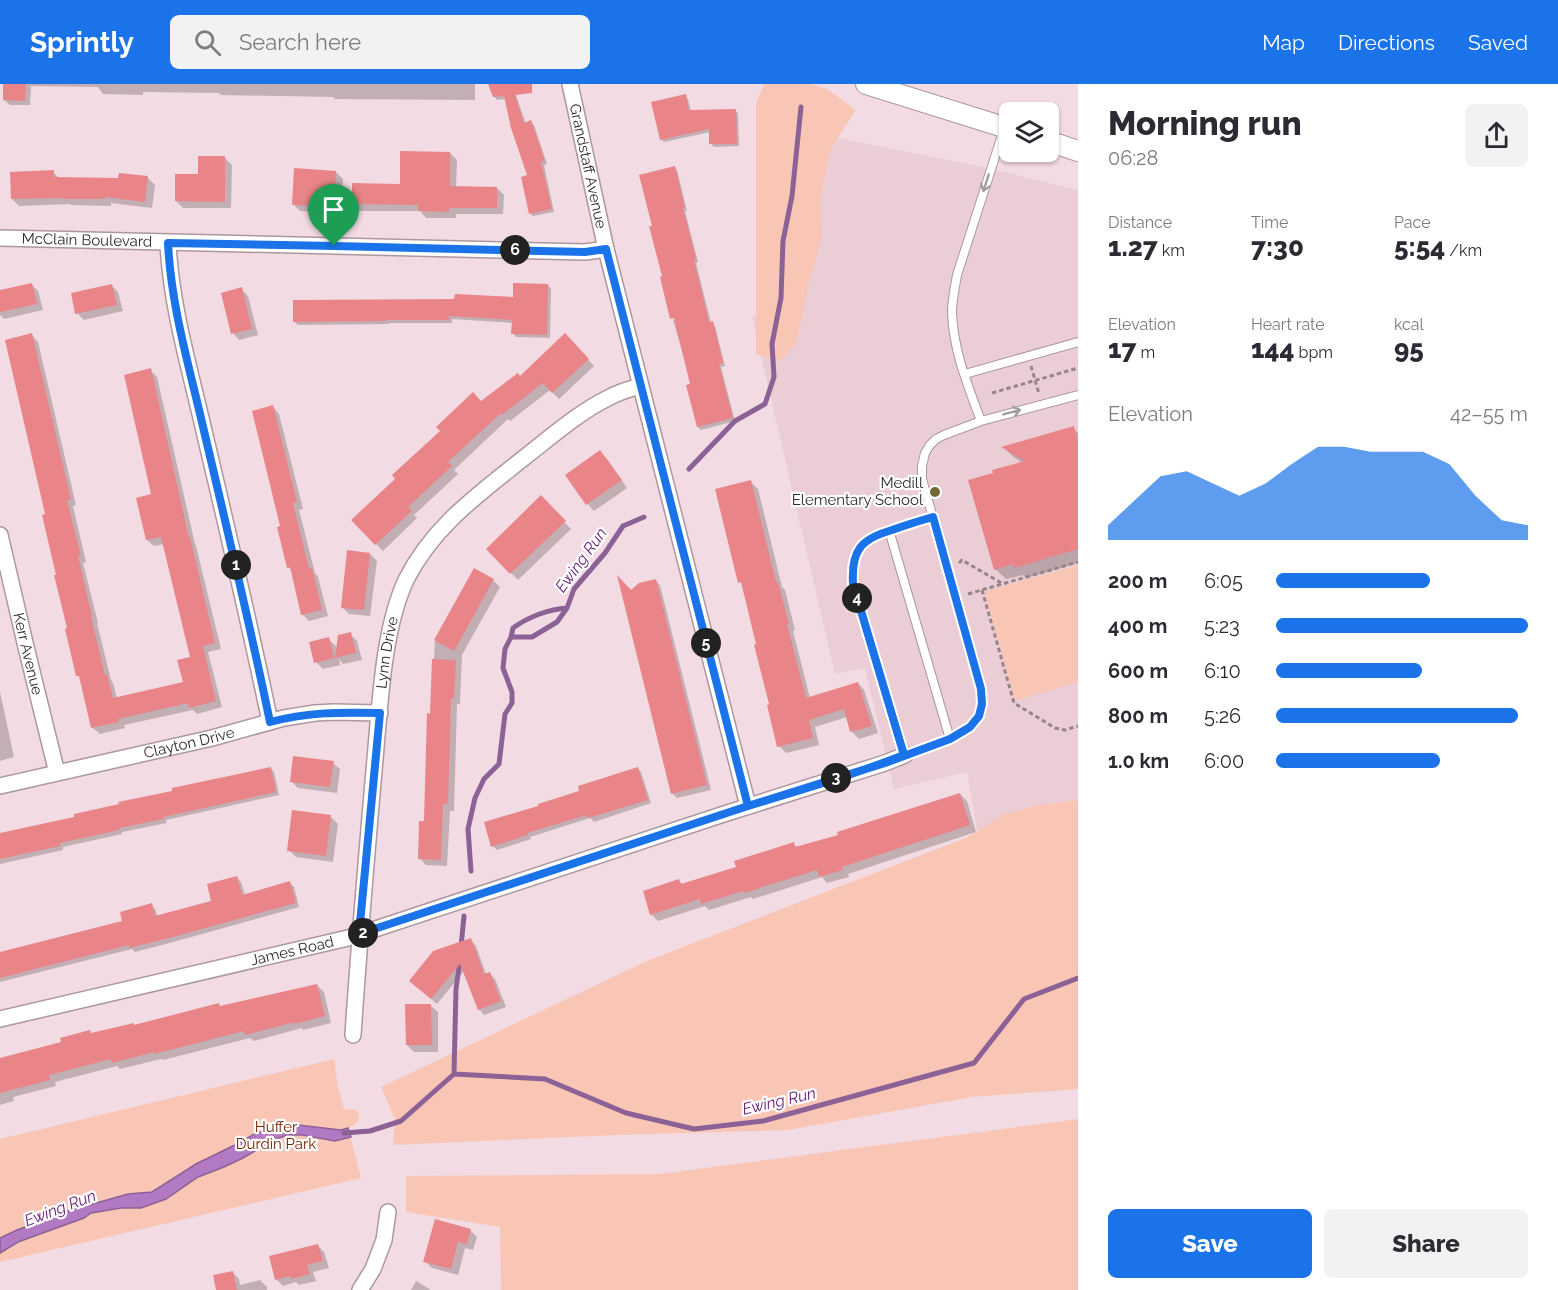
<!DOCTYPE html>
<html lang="en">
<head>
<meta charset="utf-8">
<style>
  body { margin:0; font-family:Raleway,sans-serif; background:#f2f2f3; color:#2b2b33; height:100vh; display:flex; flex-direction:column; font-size:22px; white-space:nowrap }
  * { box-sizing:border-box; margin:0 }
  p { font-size:20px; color:#7c7c81 }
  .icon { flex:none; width:33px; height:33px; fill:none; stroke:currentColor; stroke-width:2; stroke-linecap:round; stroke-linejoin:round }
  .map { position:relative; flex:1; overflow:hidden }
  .sheet { display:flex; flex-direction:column; background:#fff; width:480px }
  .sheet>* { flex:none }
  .fabs { position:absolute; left:999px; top:18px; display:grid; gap:12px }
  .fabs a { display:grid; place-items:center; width:60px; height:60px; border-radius:9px; background:#fff; box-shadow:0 2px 4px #0004; font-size:30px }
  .pin { position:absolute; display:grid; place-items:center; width:51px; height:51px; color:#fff; margin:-62px -26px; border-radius:50% 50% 50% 0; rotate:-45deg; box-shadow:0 0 6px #0007 }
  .pin .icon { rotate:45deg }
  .km { position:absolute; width:30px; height:30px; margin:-15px; border-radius:50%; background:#222; color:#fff; font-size:16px; line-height:30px; text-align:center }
  .round { display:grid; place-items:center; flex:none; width:63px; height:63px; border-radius:9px; background:#f2f2f3 }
  .headline { display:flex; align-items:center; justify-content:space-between; height:102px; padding:0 30px }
  h1 { font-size:33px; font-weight:800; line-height:45px }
  .figures { display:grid; grid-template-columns:repeat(3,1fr); gap:9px; height:102px; padding:6px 30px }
  .figures div { display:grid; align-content:center }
  .figures b { font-size:26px; font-weight:800 }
  .figures small { font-size:16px; font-weight:400 }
  .figures p { font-size:16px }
  .chart { height:168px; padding:12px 30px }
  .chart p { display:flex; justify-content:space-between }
  .chart svg { width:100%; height:108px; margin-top:6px; fill:#1a73e8; opacity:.7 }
  .button { display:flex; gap:12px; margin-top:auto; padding:12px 30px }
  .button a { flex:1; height:69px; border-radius:9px; background:#1a73e8; color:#fff; font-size:24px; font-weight:800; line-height:69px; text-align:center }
  .button a+a { background:#f2f2f3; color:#2b2b33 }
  ul { padding:0 30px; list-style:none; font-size:20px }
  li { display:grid; grid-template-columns:96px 72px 1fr; align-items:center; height:45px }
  li i { height:15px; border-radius:8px; background:#1a73e8 }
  header { display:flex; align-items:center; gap:36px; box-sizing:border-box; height:84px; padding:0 30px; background:#1a73e8; color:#fff }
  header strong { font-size:28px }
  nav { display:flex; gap:33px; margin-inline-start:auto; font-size:21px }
  .search { width:420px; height:54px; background:#f2f2f3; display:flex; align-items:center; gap:15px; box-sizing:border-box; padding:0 21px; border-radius:9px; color:#7c7c81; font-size:22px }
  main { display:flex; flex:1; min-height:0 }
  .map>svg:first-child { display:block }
  .built { fill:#ebcdd6 }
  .green { fill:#f9c6b6 }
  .water { fill:#b27ac3; stroke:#8c6296; stroke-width:1.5 }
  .shadow { fill:#0003 }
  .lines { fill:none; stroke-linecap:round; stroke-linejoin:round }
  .stream { stroke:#8c6296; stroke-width:5 }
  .building { fill:#e98589 }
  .service-casing { stroke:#ac989e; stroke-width:10 }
  .minor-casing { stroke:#ac989e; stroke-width:18 }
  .tertiary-casing { stroke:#ac989e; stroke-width:22 }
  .path { stroke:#96868b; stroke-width:3; stroke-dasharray:4.5 3; stroke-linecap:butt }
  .service { stroke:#fff; stroke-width:8 }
  .minor { stroke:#fff; stroke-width:15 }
  .tertiary { stroke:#fff; stroke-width:20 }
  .oneway { stroke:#a39fa0 }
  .route-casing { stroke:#fff; stroke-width:12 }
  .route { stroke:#1a73e8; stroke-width:8 }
  .poi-dot { fill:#736835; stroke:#fff; stroke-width:2 }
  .labels { text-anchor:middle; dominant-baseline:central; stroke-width:4.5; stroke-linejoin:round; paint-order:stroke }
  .street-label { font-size:15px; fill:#322a2c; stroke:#fff }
  .poi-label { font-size:15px; fill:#322a2c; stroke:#fff; text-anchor:end }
  .park-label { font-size:15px; fill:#782506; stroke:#fff }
  .water-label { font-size:16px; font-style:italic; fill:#68227b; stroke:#fff }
</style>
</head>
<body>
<header>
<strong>Sprintly</strong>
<div class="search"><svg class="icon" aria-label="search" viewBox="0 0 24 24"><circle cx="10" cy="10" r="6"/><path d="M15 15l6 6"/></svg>Search here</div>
<nav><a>Map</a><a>Directions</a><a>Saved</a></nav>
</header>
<main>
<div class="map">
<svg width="1078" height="1206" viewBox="0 0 1078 1206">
  <rect width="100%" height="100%" fill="#f2dbe2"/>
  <path class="built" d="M812 49 979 82 1078 106V736L986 797 967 688 894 705 865 584 835 590 752 233 793 220Z"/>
  <path class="green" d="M764 0H810L827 5 856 26 830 66 820 117 822 153 809 198 797 256 782 277 756 270V20Z
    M1078 481V598L1015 617 984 508Z
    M1078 716V1005L972 1013 788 1046 617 1051 393 1061 395 1035 381 1003 647 877 968 753 1004 730 1039 721Z
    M334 975 338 1003 344 1025 356 1026 359 1031 358 1038 348 1044 361 1094 0 1178V1055Z
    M1078 1035V1206H501L500 1143 406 1128V1092L660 1090Z"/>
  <path class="water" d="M298 1041 341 1046 348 1044 351 1053 335 1057 302 1051H287L274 1056 243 1074 224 1083 198 1093 166 1115 141 1124H121L91 1129 84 1134 18 1158 0 1169V1154L17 1146 68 1127 128 1110 152 1108 196 1080 241 1058 256 1049 279 1043Z"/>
  <path class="shadow" d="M5 0H475V16L335 15 333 13 221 11 219 9 143 8V11L103 10 98 3 31 2 30 21H10L4 16Z
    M490 0H512L526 40 531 38 534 41 547 80 544 81 554 128 533 132 530 129 529 93 506 15 497 16 494 12Z
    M685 12 688 15 691 28 735 26 738 29 739 62 714 63 711 60 710 48 664 58 661 55Z
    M450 69 457 76 456 104H497L504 111 503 130H456V134H426L420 127H360L353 120 402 101Z
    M225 74 232 81 231 124H183L176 117 200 92Z
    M674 83 677 86 687 127H685L698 178 696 179 711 239 715 242 725 282 721 283 735 337 701 346 698 343 692 301 673 236 681 234 664 193 654 143Z
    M53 88 60 95 148 94 155 101 152 124 111 119V122L71 121 70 120 19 122 12 115Z
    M336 88 343 95 341 116 324 115V128L300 127 293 120Z
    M32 201 38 207 43 226 4 235 0 231V208Z
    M111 201 118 208 123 227 84 236 77 229Z
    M548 201 551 205 550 254 516 253 513 249V239L452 235V239H389V240L298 241 294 237 456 216 514 214Z
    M241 205 248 212 258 251 239 256 233 249Z
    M32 251 38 258 76 421 73 422 86 478 83 479 98 539H97L111 596 113 599 117 614 184 599 192 574 164 460 154 462 147 456 153 411 150 286 157 293 195 460 196 462 221 565 208 568 222 623 197 630 193 626 124 641 125 644 100 650 93 644 81 595 78 591 47 431Z
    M572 258 594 282 559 315 550 306 510 337 508 335 454 386 458 390 414 431 417 434 383 467 376 460 482 319Z
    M273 323 279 330 303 425 299 426 315 489 318 493 328 532 309 537 302 530 292 487 288 483 282 443Z
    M1073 344 1078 349V479L1026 494 1023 491 1006 495 995 485 1023 379 1014 373 1004 364Z
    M600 368 607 375 627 404 594 427 588 420 567 392Z
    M751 398 758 405 782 503 785 506 795 546 793 547 810 614 858 599 864 606 878 649 859 655 852 648 847 633 815 643 819 661 786 669 779 662 758 562 743 502 740 498Z
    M541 414 571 445 518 496 488 465Z
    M370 470 377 477 370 532 349 530 342 523Z
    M474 486 493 496 500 503 462 571 460 620H457L454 727H450L447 782 426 781 419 774 425 739 435 557Z
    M655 496 660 501 711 706 677 714 672 709 631 508Z
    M350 550 357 557 362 576 343 580 339 575 340 581 323 585 316 578 328 555 338 564Z
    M0 608 14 673 0 677Z
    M333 679 340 685 337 709 298 704 291 697Z
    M270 684 274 688 279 711 166 736 167 739 122 748V750L63 763V766L0 780V750L76 734Z
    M637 684 641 688 651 719 594 738 590 734 530 753 531 755 497 766 493 762 581 708Z
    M960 710 967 717 976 748 848 790 849 793 827 799 822 793 753 815 751 813 709 826 705 822 658 837 651 830 679 797 683 801 738 784 793 759 797 764 840 752Z
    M331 733 338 740 333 778 296 773 289 766Z
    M237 794 241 798 245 811 290 799 294 803 299 823 177 857 135 868 132 865 0 898V870L124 838 151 821 155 825 158 833 213 818Z
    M471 856 476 862 486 890 489 889 495 895 506 923 484 931 479 925 464 887 437 920 416 902Z
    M317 901 324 908 331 939 303 946 302 944 254 957 250 954 163 976 161 975 120 985 117 982 55 998 56 1002 13 1013 14 1017 0 1021V979L63 959 90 948 93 951 133 940 135 942Z
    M431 922 438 928V968H414L407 961Z
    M470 1146 477 1153 473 1166 465 1164 458 1191 432 1184 425 1177Z
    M317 1161 324 1168 329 1184 313 1188 316 1197 299 1201 296 1198 283 1202 276 1195Z
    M232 1188 239 1195 240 1201 260 1196 267 1203V1206H218Z
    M416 1197 431 1206H411Z"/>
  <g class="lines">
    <path class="stream" d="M689 385 735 337 765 320 774 293 772 260 781 214 783 157 792 112 801 23
      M511 553 513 544C528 533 549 525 567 524
      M471 787 468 745 475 714 484 695 499 680 505 630 512 619V608L503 584 505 565 511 553H532L557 538 567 524 574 505 605 469 623 442 644 433
      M461 863 464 832
      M454 990 456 905 460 876
      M344 1049 370 1047 401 1037 454 990 545 995 626 1029 694 1045 763 1037 974 979 1024 915 1078 894"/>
  </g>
  <path class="building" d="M3 0H26L25 17 3 16Z
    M488 0H532V9L515 11 524 39 531 36 545 77 541 78 552 125 529 130 521 93 527 91 511 44 504 12 493 13Z
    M686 10 689 26 736 25 737 60H709V45L660 56 651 18Z
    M400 67 450 68V102L497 103V124H449V128L418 127V121L352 120V99L400 100Z
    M198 72H225V118L175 117V90H198Z
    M675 82 685 124H683L696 175 694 176 709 238 713 237 723 279 719 280 733 334 697 343 686 301 690 300 674 234 670 235 660 193 662 192 649 142H652L639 91Z
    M294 84 336 87 335 110 318 108 317 122 292 121Z
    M54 86V93L118 94 119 89 148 92 145 118 105 113V115H63V114L11 115 10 88Z
    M32 199 37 220 0 228V206Z
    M513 199 548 200 547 251 511 250 512 236 449 232V236H386V237L293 238V216L454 215 455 210 513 213Z
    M112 200 117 221 75 230 71 209Z
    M242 203 252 245 231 250 221 209Z
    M32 249 71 415 67 416 81 472H78L92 532 91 533 105 591 107 590 113 614 183 598 177 576 190 573 161 453 146 456 136 414 151 410 124 291 151 284 189 454 190 453 215 559 203 562 216 617 189 624 188 619 118 635 119 638 91 644 79 592H76L65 545 67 544 54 491H56L42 431 45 430 5 256Z
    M565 249 589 275 552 309 543 299 502 331 501 329 448 378 452 382 408 423 412 427 375 461 351 436 395 395 392 391 440 347 436 343 473 308 481 317 518 289 520 292Z
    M273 321 297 418 293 419 309 485 312 484 322 526 301 531 290 483 287 484 277 443 280 442 252 327Z
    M1074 342 1078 358V465L1014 484 1013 480 994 486 968 396 993 389 992 386 1025 377 1001 363Z
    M600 366 622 396 586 421 565 391Z
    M751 396 776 498H778L789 540H787L806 614 858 598 872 642 850 648 844 625 809 636 813 654 777 663 767 621 769 620 754 561 756 560 741 498 738 499 715 405Z
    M541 411 566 437 510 490 486 465Z
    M347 466 370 469 364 526 341 524Z
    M474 484 494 495 454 567 434 556Z
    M617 491 631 506 639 499 656 495 707 701 671 710Z
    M351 548 356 569 335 574 338 551Z
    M329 553 334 574 314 579 309 558Z
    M432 575 456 576 454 614H451L448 720H443L441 776 418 775 419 737H424L427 629 430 630Z
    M293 672 334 677 330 703 290 698Z
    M271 683 276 708 163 733 164 735 119 744V746L60 759V762L0 775V749L74 733V730L119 720 118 718 172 707V704Z
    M638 683 648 716 588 734 587 731 527 749 528 751 491 763 484 738 538 722V720L579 707 578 702Z
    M960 709 970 741 842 783 843 786 819 793 817 786 744 809V807L701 820 700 815 650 831 643 807 679 795 681 800 736 783 734 777 794 758 795 763 838 751 837 748Z
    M292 726 331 731 326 772 287 767Z
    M237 792 242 811 290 797 296 819 173 853 129 864V861L0 894V868L122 837 120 828 152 819 155 832 211 817 207 800Z
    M471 854 484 890 490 888 501 917 478 926 460 880 431 915 409 897 433 867Z
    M317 900 325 932 295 940V938L245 951 244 947 154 970V968L112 979 111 975 49 991 50 996 0 1009V974L61 958 60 954 90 946 91 949 134 939V941L219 919 220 922Z
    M405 920H431L432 961H406Z
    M435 1135 471 1145 467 1160 458 1158 451 1185 423 1178Z
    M318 1160 323 1177 307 1181 310 1190 291 1195 290 1192 275 1196 269 1172Z
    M233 1187 237 1206H216L213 1191Z"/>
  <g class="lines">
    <defs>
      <path id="service" d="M1004 45 957 191C955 203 952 216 952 228 953 266 968 302 981 337L1078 311
        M965 290 1078 258
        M933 433C919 437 906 442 892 446 861 455 851 466 853 500L905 671C928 663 965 655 978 632 983 624 981 614 981 605L922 395V382L925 369 930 361 936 355 944 351 981 337
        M889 446 950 655"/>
      <g id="minor">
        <path id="s1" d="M570 0 606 165 748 722"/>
        <path id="s2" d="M0 154 585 168 606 165"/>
        <path d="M168 159C171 223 190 285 204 347 227 444 250 541 270 638"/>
        <path id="s3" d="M0 451 26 563 57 689"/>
        <path id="s4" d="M0 702 212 654 284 634 315 629 333 628 380 629"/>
        <path id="s5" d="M0 935 348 854 724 730 885 679 905 671"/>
        <path id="s6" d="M353 951C359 859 367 767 375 675 380 621 383 545 406 496 433 442 479 410 525 373 552 352 579 328 610 313 619 308 630 305 640 302"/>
        <path d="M360 1206 373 1185 384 1156 388 1128"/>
      </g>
      <path id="tertiary" d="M866 0 1010 45
        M1048 57 1078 67"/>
    </defs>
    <use href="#service" class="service-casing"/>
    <use href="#minor" class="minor-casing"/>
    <use href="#tertiary" class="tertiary-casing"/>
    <path class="path" d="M1031 282 1039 310
      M992 309 1078 284
      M959 479 962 476 1003 500
      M982 506 1014 619 1055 644 1065 646 1078 642
      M968 510 1078 478"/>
    <use href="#service" class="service"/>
    <use href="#minor" class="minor"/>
    <use href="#tertiary" class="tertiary"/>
  </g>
  <defs><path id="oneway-shaft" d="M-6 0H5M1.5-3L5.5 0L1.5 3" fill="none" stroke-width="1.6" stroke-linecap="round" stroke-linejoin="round" transform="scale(1.5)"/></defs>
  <g class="oneway">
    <use href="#oneway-shaft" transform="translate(986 99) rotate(108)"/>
    <use href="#oneway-shaft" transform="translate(1012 328) rotate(-15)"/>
  </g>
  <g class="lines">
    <defs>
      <path id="route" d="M334 162 168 159C171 223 190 285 204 347 227 444 250 541 270 638 309 628 339 628 380 629L359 850 748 722 885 679 950 655 970 643 979 632 982 620 981 605 933 433C919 437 906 441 892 446 861 455 851 466 853 500L904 671C854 691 800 706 748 722L606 165 585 168 334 162"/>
    </defs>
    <use href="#route" class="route-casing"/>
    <use href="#route" class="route"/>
  </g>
  <circle class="poi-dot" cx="935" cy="408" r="6"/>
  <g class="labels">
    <g class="street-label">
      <text stroke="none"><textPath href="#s1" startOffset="84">Grandstaff Avenue</textPath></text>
      <text stroke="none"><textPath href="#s2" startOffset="87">McClain Boulevard</textPath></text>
      <text stroke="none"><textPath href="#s6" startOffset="384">Lynn Drive</textPath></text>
      <text stroke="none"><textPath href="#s3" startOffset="122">Kerr Avenue</textPath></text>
      <text stroke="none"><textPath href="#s4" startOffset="194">Clayton Drive</textPath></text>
      <text stroke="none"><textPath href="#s5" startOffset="300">James Road</textPath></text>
    </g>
    <g class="poi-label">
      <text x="923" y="399">Medill<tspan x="923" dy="17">Elementary School</tspan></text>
    </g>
    <g class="park-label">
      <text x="276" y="1043">Huffer<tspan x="276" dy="17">Durdin Park</tspan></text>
    </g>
    <g class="water-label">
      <text transform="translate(581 476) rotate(-54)">Ewing Run</text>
      <text transform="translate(779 1017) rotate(-13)">Ewing Run</text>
      <text transform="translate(60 1124) rotate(-21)">Ewing Run</text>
    </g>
  </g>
</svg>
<div class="fabs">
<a><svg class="icon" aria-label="layers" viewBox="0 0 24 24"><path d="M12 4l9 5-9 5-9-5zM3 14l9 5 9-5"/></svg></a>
</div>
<div class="pin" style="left:334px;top:162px;background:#1e9e55"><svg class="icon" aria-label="arrive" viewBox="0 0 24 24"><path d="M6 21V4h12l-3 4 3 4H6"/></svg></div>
<b class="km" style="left:236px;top:481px">1</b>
<b class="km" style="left:363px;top:849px">2</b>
<b class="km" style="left:836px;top:694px">3</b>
<b class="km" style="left:857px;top:514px">4</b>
<b class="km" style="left:706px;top:559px">5</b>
<b class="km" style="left:515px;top:166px">6</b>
</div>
<section class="sheet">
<div class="headline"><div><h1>Morning run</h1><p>06:28</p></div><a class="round"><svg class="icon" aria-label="share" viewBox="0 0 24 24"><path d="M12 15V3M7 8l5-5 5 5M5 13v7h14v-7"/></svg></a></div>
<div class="figures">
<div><p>Distance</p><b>1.27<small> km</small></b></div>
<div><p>Time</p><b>7:30</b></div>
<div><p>Pace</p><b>5:54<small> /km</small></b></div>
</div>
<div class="figures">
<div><p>Elevation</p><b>17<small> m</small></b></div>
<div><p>Heart rate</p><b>144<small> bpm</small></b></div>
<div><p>kcal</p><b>95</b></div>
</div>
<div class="chart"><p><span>Elevation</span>42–55 m</p>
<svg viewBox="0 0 160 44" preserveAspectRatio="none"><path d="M0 44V38L10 28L20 18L30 16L40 21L50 26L60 21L70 13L80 6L90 6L100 8L110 8L120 8L130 13L140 26L150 36L160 38V44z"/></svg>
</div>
<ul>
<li><b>200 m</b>6:05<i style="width:61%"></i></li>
<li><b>400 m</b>5:23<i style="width:100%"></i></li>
<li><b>600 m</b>6:10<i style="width:58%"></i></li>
<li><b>800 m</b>5:26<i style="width:96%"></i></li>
<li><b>1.0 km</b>6:00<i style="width:65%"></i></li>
</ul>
<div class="button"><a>Save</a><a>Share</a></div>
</section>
</main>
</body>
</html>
